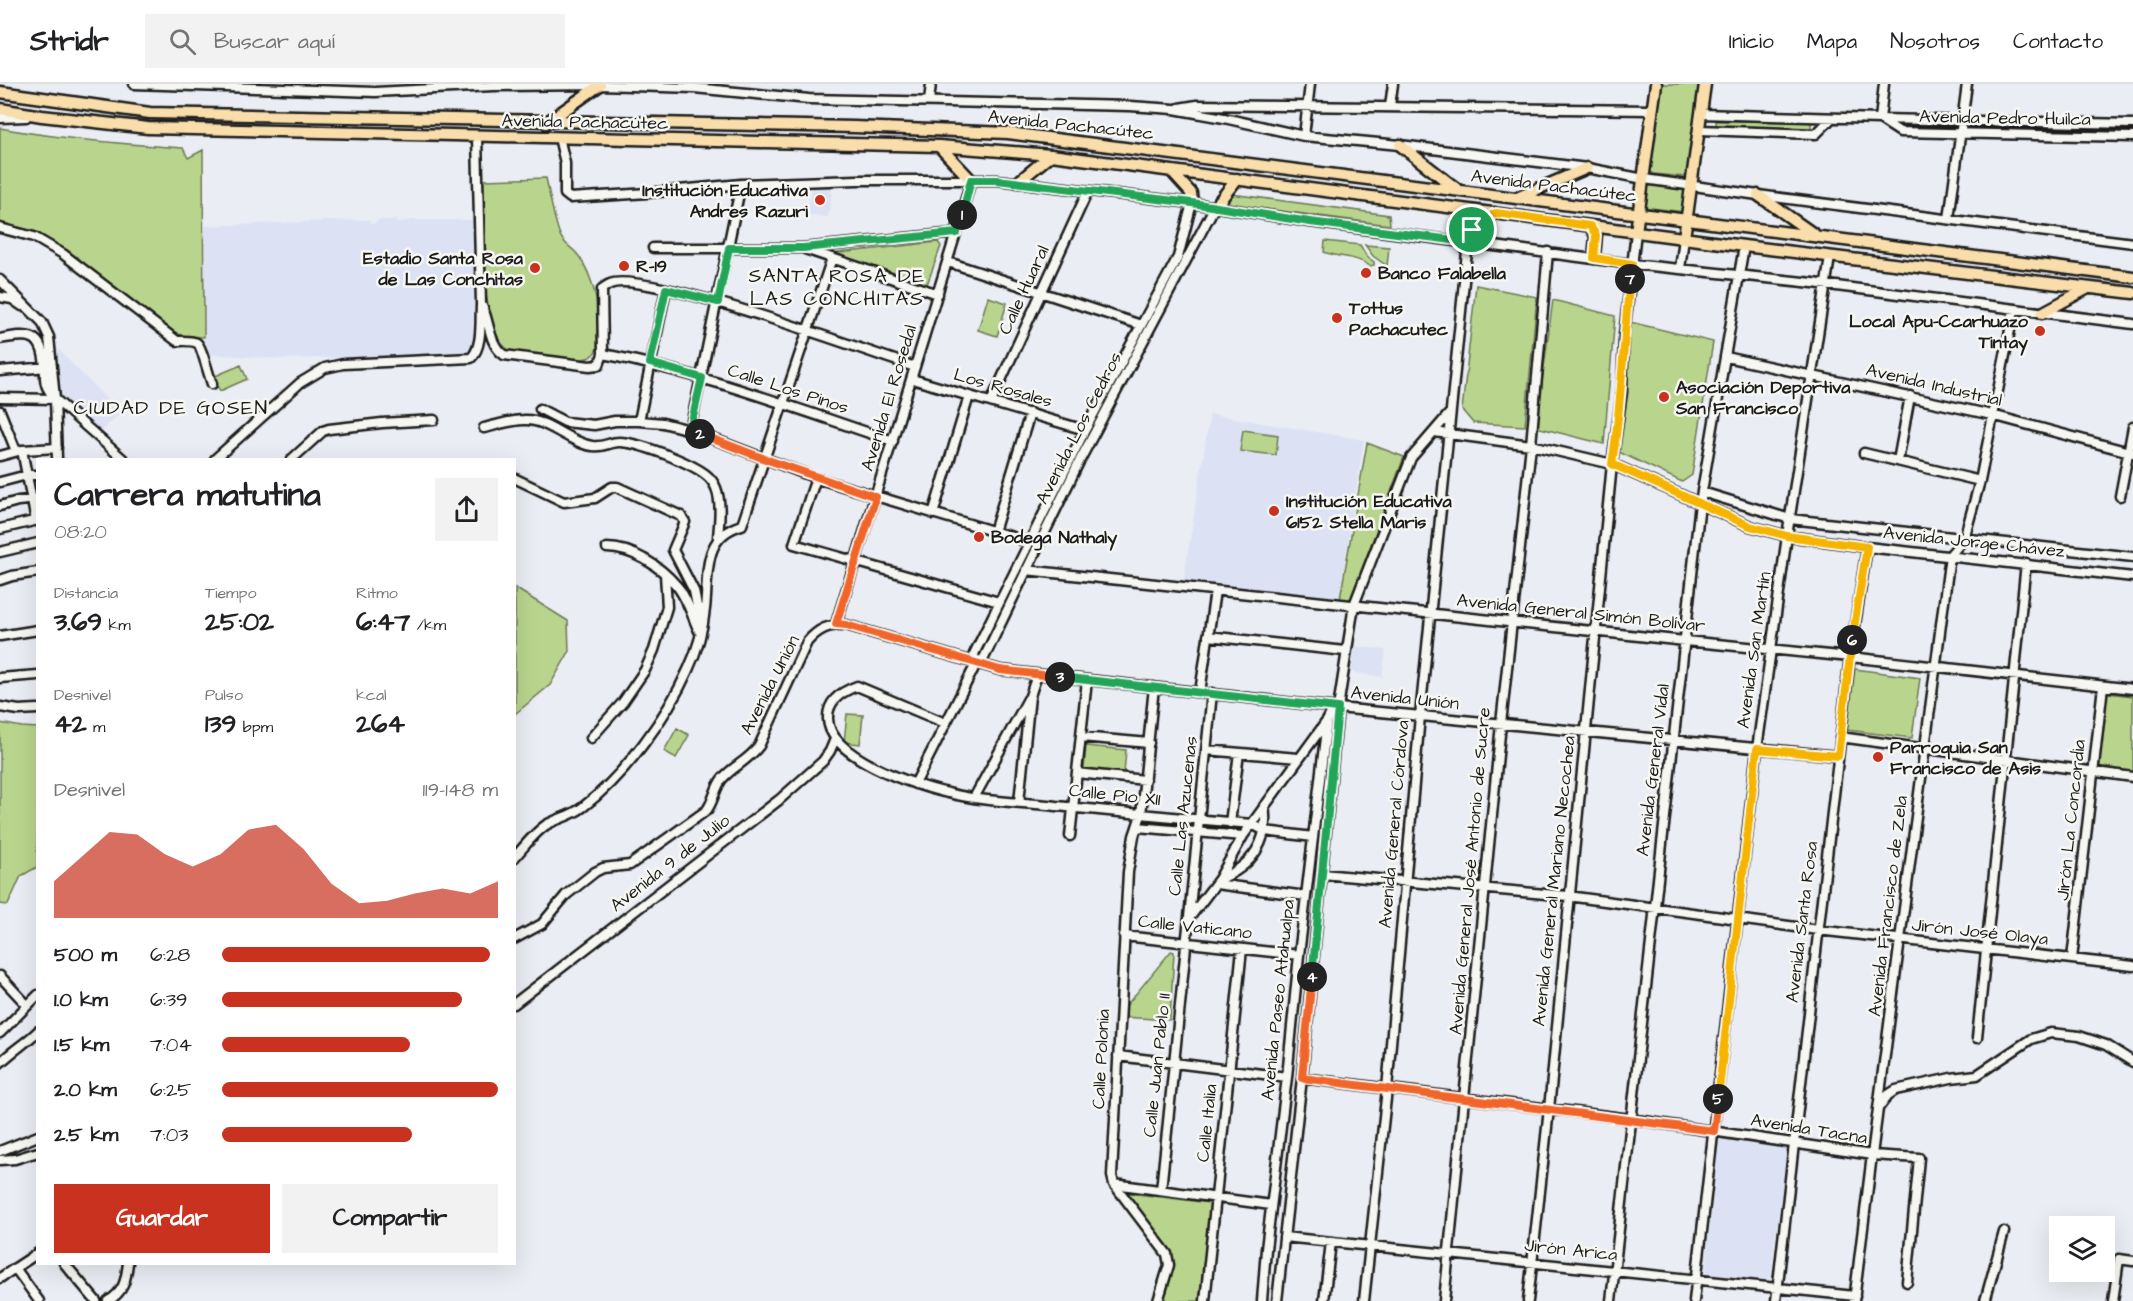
<!DOCTYPE html>
<html lang="es">
<head>
<meta charset="utf-8">
<style>
  body { margin:0; font-family:"Architects Daughter",sans-serif; background:#f2f2f2; color:#202124; height:100vh; display:flex; flex-direction:column; font-size:22px; white-space:nowrap }
  * { box-sizing:border-box; margin:0 }
  p { font-size:20px; color:#757577 }
  .icon { flex:none; width:33px; height:33px; fill:none; stroke:currentColor; stroke-width:2; stroke-linecap:round; stroke-linejoin:round }
  .map { position:relative; flex:1; overflow:hidden }
  .drawer { position:absolute; left:36px; top:374px; width:480px; height:807px; display:flex; flex-direction:column; background:#fff; border-radius:0px; box-shadow:0 6px 24px #0002 }
  .drawer>* { flex:none }
  .buttons { position:absolute; left:2049px; top:1132px; display:grid; gap:12px }
  .buttons a { display:grid; place-items:center; width:66px; height:66px; border-radius:0px; background:#fff; box-shadow:0 6px 24px #0002; font-size:30px }
  .pin { position:absolute; display:grid; place-items:center; width:51px; height:51px; color:#fff; margin:-26px; border:3px solid #fff; border-radius:50%; box-shadow:0 2px 6px #0007 }
  .km { position:absolute; width:30px; height:30px; margin:-15px; border-radius:50%; background:#222; color:#fff; font-size:16px; line-height:30px; text-align:center }
  .round { display:grid; place-items:center; flex:none; width:63px; height:63px; border-radius:0px; background:#f2f2f2 }
  .summary { display:flex; align-items:center; justify-content:space-between; height:102px; padding:0 18px }
  h1 { font-size:33px; font-weight:800; line-height:45px }
  .metrics { display:grid; grid-template-columns:repeat(3,1fr); gap:9px; height:102px; padding:6px 18px }
  .metrics div { display:grid; align-content:center }
  .metrics b { font-size:26px; font-weight:800 }
  .metrics small { font-size:16px; font-weight:400 }
  .metrics p { font-size:16px }
  .chart { height:168px; padding:12px 18px }
  .chart p { display:flex; justify-content:space-between }
  .chart svg { width:100%; height:108px; margin-top:6px; fill:#c8321e; opacity:.7 }
  .primary-button { display:flex; gap:12px; margin-top:auto; padding:12px 18px }
  .primary-button a { flex:1; height:69px; border-radius:0px; background:#c8321e; color:#fff; font-size:24px; font-weight:800; line-height:69px; text-align:center }
  .primary-button a+a { background:#f2f2f2; color:#202124 }
  ul { padding:0 18px; list-style:none; font-size:20px }
  li { display:grid; grid-template-columns:96px 72px 1fr; align-items:center; height:45px }
  li i { height:15px; border-radius:8px; background:#c8321e }
  header { display:flex; align-items:center; gap:36px; box-sizing:border-box; height:84px; padding:0 30px; background:#fff; border-bottom:2px solid #e0e0e0 }
  header strong { font-size:28px }
  nav { display:flex; gap:33px; margin-inline-start:auto; font-size:21px }
  .search { width:420px; height:54px; background:#f2f2f2; display:flex; align-items:center; gap:15px; box-sizing:border-box; padding:0 21px; border-radius:0px; color:#757577; font-size:22px }
  .map>svg:first-child { display:block }
  .built { fill:#dce2f4 }
  .green { fill:#b9d58d; stroke:#6a7854; stroke-width:1.5 }
  .lines { fill:none; stroke-linecap:round; stroke-linejoin:round }
  .minor-casing { stroke:#1c1c1c; stroke-width:13 }
  .major-casing { stroke:#1c1c1c; stroke-width:15 }
  .minor { stroke:#f6f6f2; stroke-width:8 }
  .major { stroke:#f9deab; stroke-width:10 }
  .split-1-casing { stroke:#fff; stroke-width:12 }
  .split-2-casing { stroke:#fff; stroke-width:12 }
  .split-3-casing { stroke:#fff; stroke-width:12 }
  .split-4-casing { stroke:#fff; stroke-width:12 }
  .split-5-casing { stroke:#fff; stroke-width:12 }
  .split-6-casing { stroke:#fff; stroke-width:12 }
  .split-7-casing { stroke:#fff; stroke-width:12 }
  .split-8-casing { stroke:#fff; stroke-width:12 }
  .split-1 { stroke:#22a559; stroke-width:8 }
  .split-2 { stroke:#22a559; stroke-width:8 }
  .split-3 { stroke:#f0652b; stroke-width:8 }
  .split-4 { stroke:#22a559; stroke-width:8 }
  .split-5 { stroke:#f0652b; stroke-width:8 }
  .split-6 { stroke:#f5b400; stroke-width:8 }
  .split-7 { stroke:#f5b400; stroke-width:8 }
  .split-8 { stroke:#f5b400; stroke-width:8 }
  .poi-dot { fill:#c8321e; stroke:#f6f6f2; stroke-width:2 }
  .labels { text-anchor:middle; dominant-baseline:central; stroke-width:5; stroke-linejoin:round; paint-order:stroke }
  .street-label { font-size:18px; fill:#1c1c1c; stroke:#f6f6f2 }
  .poi-label { font-size:18px; font-weight:bold; fill:#1c1c1c; stroke:#f6f6f2; text-anchor:start }
  .neighbourhood-label { font-size:20px; letter-spacing:1.5px; fill:#1c1c1c; stroke:#f6f6f2 }
</style>
</head>
<body>
<header>
<strong>Stridr</strong>
<div class="search"><svg class="icon" aria-label="search" viewBox="0 0 24 24"><circle cx="10" cy="10" r="6"/><path d="M15 15l6 6"/></svg>Buscar aquí</div>
<nav><a>Inicio</a><a>Mapa</a><a>Nosotros</a><a>Contacto</a></nav>
</header>
<div class="map">
<svg width="2133" height="1217" viewBox="0 0 2133 1217">
  <rect width="100%" height="100%" fill="#eaedf3"/>
  <filter id="ink" filterUnits="userSpaceOnUse"><feTurbulence type="fractalNoise" baseFrequency=".0167" numOctaves="2"/><feDisplacementMap in="SourceGraphic" scale="12" xChannelSelector="R" yChannelSelector="G"/><feConvolveMatrix kernelMatrix="1 2 1 2 8 2 1 2 1" color-interpolation-filters="sRGB"/></filter>
  <g filter="url(#ink)">
    <path class="built" d="M833 101 828 133 807 130 812 102Z
      M360 136H370V139H376L377 136H396V139L411 136H475L473 266 469 270 281 275 206 270 204 253 205 142Z
      M57 264 120 329 100 349 57 313Z
      M1210 330 1364 356 1339 515 1183 499Z
      M1355 562 1386 566 1382 593 1351 588Z
      M1719 1052 1787 1062 1770 1197 1705 1190Z"/>
    <path class="green" d="M1659 0H1701L1688 91 1685 93 1654 90 1650 87 1648 82Z
      M1716 37H1811V45H1716Z
      M0 44C60 55 121 60 183 64L188 74 203 66 204 253 182 252 155 237 70 169 36 148 0 140Z
      M546 94C550 112 553 133 560 151 563 160 573 164 578 171 594 192 600 227 600 253 599 261 597 269 590 273 579 279 532 273 518 270 513 269 507 265 503 261 480 233 479 132 483 96Z
      M1646 99 1687 104 1684 128 1643 123Z
      M1231 110 1389 131 1390 141 1226 120Z
      M1325 157 1360 161 1367 173 1374 178V181L1370 182C1356 172 1340 174 1324 168Z
      M938 158 941 162 926 203 836 173 838 169Z
      M1365 161 1389 163 1387 182 1373 172Z
      M1476 201 1537 213 1525 342 1473 339 1462 326Z
      M988 213 1007 219 997 252 978 246Z
      M1553 216 1615 232 1604 360 1536 343Z
      M1630 238 1713 258 1692 391 1682 398 1619 368Z
      M241 281 247 295 220 307 213 293Z
      M1243 346 1278 351 1276 371 1240 367Z
      M1367 359 1404 373 1350 517 1340 515Z
      M515 504 568 537 569 568 550 601 515 630Z
      M1855 585 1920 594 1912 654 1847 646Z
      M2107 609 2133 612V689L2098 685Z
      M847 630 863 631 860 660 844 658Z
      M0 639 22 643 38 644 37 783 21 792 8 821 0 820Z
      M677 644 689 651 676 674 664 667Z
      M1086 662 1126 666 1124 689 1084 685Z
      M1171 867 1174 868 1170 936 1122 933 1125 923Z
      M1128 1109 1210 1119 1200 1217H1160L1173 1176 1126 1112Z"/>
    <g class="lines">
      <defs>
        <path id="minor" d="M134 0 375 8 493 2 600 1 694 4 809 15 1130 22 1174 25 1224 34 1304 52 1400 61 1587 84 1644 95 1758 111 2133 159
          M1884 0 1880 35 1900 48 2133 53
          M929 17 931 0
          M1390 22 1393 0
          M1179 24 1197 21 1652 26
          M1701 30 1880 35 2133 40
          M0 34 26 33
          M1699 46 1816 50 1832 34
          M477 52 481 220C490 236 488 260 504 271L590 282 599 281 603 270 602 205C605 203 607 201 610 200 643 185 869 268 915 283
          M1304 52 1310 0
          M559 53 565 79V110L570 114 648 109 741 100 857 96H997L1192 119 1310 138 1632 180 1813 199 2133 240
          M1192 119 1178 173 1085 346 974 570 976 580 984 574 1080 376 1214 124
          M1949 135 1967 0
          M0 144 34 153 63 170 177 257C183 257 192 256 197 259 201 261 209 292 212 300
          M653 164H803L956 149
          M805 165 938 210
          M948 178 1141 241
          M1680 185 1684 154
          M0 196 42 238 49 253 55 315 57 375
          M0 213 12 215 22 222
          M0 255C30 249 43 249 45 284 45 290 44 297 47 303 49 307 52 311 55 315L123 375
          M603 270C702 289 797 325 893 357
          M1726 273 1992 331 2133 369
          M0 287 48 283
          M912 295 1085 346
          M0 314 55 315
          M991 318 1088 107
          M540 325 565 338 594 341 615 337H639L663 339 690 346 816 394 1029 458
          M0 327 16 367
          M639 337 666 205
          M484 344C497 341 511 336 524 336 546 334 570 359 592 362 602 364 610 358 619 358 638 358 689 378 705 390 709 393 714 399 716 404 722 420 719 438 718 454
          M690 346 741 100
          M1434 348 1531 361 1612 380 1750 442 1787 452 1867 463 2133 493
          M22 366 36 437
          M1864 369 1980 397
          M0 372 22 366 57 364
          M215 375 300 299 325 284 343 280 471 274C483 263 480 236 481 221
          M292 375 323 347 329 345 382 339 434 336
          M1898 377 1910 312
          M514 394 564 418 595 414 612 403H617L681 432 685 438 673 466 694 507 700 537
          M816 394 794 460 999 518
          M0 398 27 391H38
          M1702 408 1790 435 2133 473
          M2120 412 2133 343
          M0 422 18 417 37 415
          M933 430 969 312
          M0 445 38 436
          M994 448 1030 329
          M607 464C632 464 660 482 676 501 687 513 692 532 699 547
          M0 468 38 459
          M1026 486 1685 557 1850 573 2133 605
          M0 496 12 492 38 488
          M836 540 956 149 971 96
          M0 552 38 546
          M1208 552 1345 567
          M0 594 38 591
          M1154 603 1141 731 1134 752 1128 788 1112 1092 1114 1100 1167 1170 1169 1181 1158 1217
          M1200 608 1215 507
          M0 623 19 626 38 625
          M945 639 857 602C843 607 828 616 828 633 826 673 916 702 948 709 983 718 1021 718 1056 722 1122 728 1186 735 1252 740L1265 747 1313 753
          M1081 653 1149 659
          M1840 653 2133 693
          M591 654 623 618 645 586 654 566 667 523 665 490
          M1206 666 1298 674
          M1077 689 1145 696
          M915 700 976 580
          M974 714 1028 615
          M1019 718 1030 612 1037 591
          M1230 739 1239 669
          M1137 743 1243 752
          M1070 752 1087 596
          M514 774C524 763 534 749 546 741 558 734 572 732 583 723 624 692 667 633 688 586 697 567 703 546 705 525 709 492 701 452 742 441L832 174
          M1322 790 1568 812 1818 846 2133 882
          M1220 795C1252 782 1270 757 1264 722
          M1216 800 1306 812
          M1190 833 1219 795 1243 752 1326 638
          M1124 852 1299 871
          M514 855 542 840 566 811 595 788 603 784 630 781 707 726C714 716 715 704 722 695 733 682 748 677 759 662L807 558C818 545 829 540 846 541L1000 586 1338 624 1838 672
          M2072 875 2103 602
          M0 892 27 921
          M514 920 779 716 823 677 830 667 835 655
          M0 949 38 911
          M1977 954 2026 479
          M1118 972 1287 993
          M0 979C12 967 26 959 38 947
          M1302 994 1631 1035 1872 1071 1919 1074 1907 1198
          M1879 1023 1888 1011 1896 1006 1951 994 1977 991 2031 955 2051 949 2079 952 2106 961 2133 978
          M0 1067 38 1052
          M0 1076 15 1075 38 1068
          M1114 1100 1271 1121
          M1161 1106 1212 609
          M1284 1153 1855 1212
          M64 1179 96 1217
          M15 1184 39 1217
          M0 1194 38 1169
          M108 1217C124 1208 126 1196 128 1179
          M1205 1217 1242 865
          M1262 1217 1266 1165 1287 993 1299 871 1327 637 1330 631 1338 624
          M1277 1217 1302 994 1338 624 1354 521 1411 374 1449 330
          M1324 1217 1331 1158
          M1364 1217 1387 1005 1420 632 1468 158
          M1444 1217 1501 640 1531 361 1548 168
          M1528 1217 1549 1025 1612 380 1622 308 1624 251 1636 148
          M1611 1217 1700 419 1744 162
          M1694 1217 1757 665 1787 452 1830 173
          M1776 1217 1849 580 1867 463
          M1854 1217 1872 1071 1950 471 1964 455 1980 397 2014 226
          M1985 1217 2004 1148
          M2113 1217 2119 1175 2133 1177"/>
        <path id="major" d="M0 8 150 29 854 43 1008 49 2133 193
          M0 25 42 32 148 44 939 62 1051 71 1744 162 2133 209
          M546 39 600 1
          M1400 61 1458 106
          M939 62 971 96
          M1171 87 1191 109 1192 119
          M1018 98 1051 71
          M1758 111 1815 151
          M1519 113 1587 84
          M1214 124 1237 95
          M1590 142 1596 151 1594 174
          M1636 148 1656 0
          M1684 154 1705 0
          M1468 158C1473 142 1481 137 1495 129
          M2042 229 2088 204"/>
      </defs>
      <use href="#minor" class="minor-casing"/>
      <use href="#major" class="major-casing"/>
      <use href="#minor" class="minor"/>
      <use href="#major" class="major"/>
    </g>
  </g>
  <g class="lines" filter="url(#ink)">
    <defs>
      <path id="split-1" d="M962 131 971 96H997L1192 119 1310 138 1468 158 1472 146"/>
      <path id="split-2" d="M700 350 690 346 702 294 650 279 666 205 718 218 729 164H803L957 149 962 131"/>
      <path id="split-3" d="M700 350 765 375 876 413 836 540 846 541 1000 586 1060 593"/>
      <path id="split-4" d="M1060 593 1338 624 1312 893"/>
      <path id="split-5" d="M1312 893 1302 994 1714 1047 1718 1015"/>
      <path id="split-6" d="M1718 1015 1757 665 1838 672 1852 556"/>
      <path id="split-7" d="M1630 195C1623 257 1622 319 1612 380L1750 442 1787 452 1867 463 1852 556"/>
      <path id="split-8" d="M1472 146 1479 139 1496 129 1590 142 1596 151 1594 174 1632 180 1630 195"/>
    </defs>
    <use href="#split-1" class="split-1-casing"/>
    <use href="#split-2" class="split-2-casing"/>
    <use href="#split-3" class="split-3-casing"/>
    <use href="#split-4" class="split-4-casing"/>
    <use href="#split-5" class="split-5-casing"/>
    <use href="#split-6" class="split-6-casing"/>
    <use href="#split-7" class="split-7-casing"/>
    <use href="#split-8" class="split-8-casing"/>
    <use href="#split-1" class="split-1"/>
    <use href="#split-2" class="split-2"/>
    <use href="#split-3" class="split-3"/>
    <use href="#split-4" class="split-4"/>
    <use href="#split-5" class="split-5"/>
    <use href="#split-6" class="split-6"/>
    <use href="#split-7" class="split-7"/>
    <use href="#split-8" class="split-8"/>
  </g>
  <g class="poi-dot">
    <circle cx="820" cy="116" r="6"/>
    <circle cx="624" cy="182" r="6"/>
    <circle cx="535" cy="184" r="6"/>
    <circle cx="1366" cy="189" r="6"/>
    <circle cx="1337" cy="234" r="6"/>
    <circle cx="2040" cy="247" r="6"/>
    <circle cx="1664" cy="313" r="6"/>
    <circle cx="1274" cy="427" r="6"/>
    <circle cx="979" cy="453" r="6"/>
    <circle cx="1878" cy="673" r="6"/>
  </g>
  <g class="labels">
    <g class="street-label">
      <text transform="translate(2005 34) rotate(1)">Avenida Pedro Huilca</text>
      <text transform="translate(585 38) rotate(1)">Avenida Pachacútec</text>
      <text transform="translate(1071 41) rotate(6)">Avenida Pachacútec</text>
      <text transform="translate(1554 102) rotate(7)">Avenida Pachacútec</text>
      <text transform="translate(1024 206) rotate(-65)">Calle Huaral</text>
      <text transform="translate(1934 301) rotate(13)">Avenida Industrial</text>
      <text transform="translate(1003 304) rotate(16)">Los Rosales</text>
      <text transform="translate(788 305) rotate(18)">Calle Los Pinos</text>
      <text transform="translate(889 314) rotate(-73)">Avenida El Rosedal</text>
      <text transform="translate(1079 344) rotate(-63)">Avenida Los Cedros</text>
      <text transform="translate(1974 458) rotate(6)">Avenida Jorge Chávez</text>
      <text transform="translate(1581 529) rotate(6)">Avenida General Simón Bolívar</text>
      <text transform="translate(1754 566) rotate(-82)">Avenida San Martín</text>
      <text transform="translate(770 601) rotate(-63)">Avenida Unión</text>
      <text transform="translate(1405 614) rotate(6)">Avenida Unión</text>
      <text transform="translate(1653 686) rotate(-83)">Avenida General Vidal</text>
      <text transform="translate(1115 711) rotate(6)">Calle Pio XII</text>
      <text transform="translate(1183 732) rotate(-84)">Calle Las Azucenas</text>
      <text transform="translate(2071 736) rotate(-84)">Jirón La Concordia</text>
      <text transform="translate(1394 740) rotate(-85)">Avenida General Córdova</text>
      <text transform="translate(670 779) rotate(-38)">Avenida 9 de Julio</text>
      <text transform="translate(1470 787) rotate(-85)">Avenida General José Antonio de Sucre</text>
      <text transform="translate(1554 797) rotate(-84)">Avenida General Mariano Necochea</text>
      <text transform="translate(1888 822) rotate(-83)">Avenida Francisco de Zela</text>
      <text transform="translate(1802 838) rotate(-83)">Avenida Santa Rosa</text>
      <text transform="translate(1195 843) rotate(6)">Calle Vaticano</text>
      <text transform="translate(1980 848) rotate(6)">Jirón José Olaya</text>
      <text transform="translate(1278 916) rotate(-84)">Avenida Paseo Atahualpa</text>
      <text transform="translate(1101 975) rotate(-87)">Calle Polonia</text>
      <text transform="translate(1157 981) rotate(-84)">Calle Juan Pablo II</text>
      <text transform="translate(1207 1039) rotate(-84)">Calle Italia</text>
      <text transform="translate(1809 1045) rotate(9)">Avenida Tacna</text>
      <text transform="translate(1571 1166) rotate(6)">Jirón Arica</text>
    </g>
    <g class="poi-label">
      <text x="808" y="106" text-anchor="end">Institución Educativa<tspan x="808" dy="21">Andres Razuri</tspan></text>
      <text x="523" y="174" text-anchor="end">Estadio Santa Rosa<tspan x="523" dy="21">de Las Conchitas</tspan></text>
      <text x="636" y="182">R-19</text>
      <text x="1378" y="189">Banco Falabella</text>
      <text x="1349" y="224">Tottus<tspan x="1349" dy="21">Pachacutec</tspan></text>
      <text x="2028" y="237" text-anchor="end">Local Apu-Ccarhuazo<tspan x="2028" dy="21">Tintay</tspan></text>
      <text x="1676" y="303">Asociación Deportiva<tspan x="1676" dy="21">San Francisco</tspan></text>
      <text x="1286" y="417">Institución Educativa<tspan x="1286" dy="21">6152 Stella Maris</tspan></text>
      <text x="991" y="453">Bodega Nathaly</text>
      <text x="1890" y="663">Parroquia San<tspan x="1890" dy="21">Francisco de Asis</tspan></text>
    </g>
    <g class="neighbourhood-label">
      <text x="837" y="192">SANTA ROSA DE<tspan x="837" dy="23">LAS CONCHITAS</tspan></text>
      <text x="171" y="324">CIUDAD DE GOSEN</text>
    </g>
  </g>
</svg>
<div class="buttons">
<a><svg class="icon" aria-label="layers" viewBox="0 0 24 24"><path d="M12 4l9 5-9 5-9-5zM3 14l9 5 9-5"/></svg></a>
</div>
<div class="pin" style="left:1472px;top:146px;background:#1e9e55"><svg class="icon" aria-label="arrive" viewBox="0 0 24 24"><path d="M6 21V4h12l-3 4 3 4H6"/></svg></div>
<b class="km" style="left:962px;top:131px">1</b>
<b class="km" style="left:700px;top:350px">2</b>
<b class="km" style="left:1060px;top:593px">3</b>
<b class="km" style="left:1312px;top:893px">4</b>
<b class="km" style="left:1718px;top:1015px">5</b>
<b class="km" style="left:1852px;top:556px">6</b>
<b class="km" style="left:1630px;top:195px">7</b>
<section class="drawer">
<div class="summary"><div><h1>Carrera matutina</h1><p>08:20</p></div><a class="round"><svg class="icon" aria-label="share" viewBox="0 0 24 24"><path d="M12 15V3M7 8l5-5 5 5M5 13v7h14v-7"/></svg></a></div>
<div class="metrics">
<div><p>Distancia</p><b>3.69<small> km</small></b></div>
<div><p>Tiempo</p><b>25:02</b></div>
<div><p>Ritmo</p><b>6:47<small> /km</small></b></div>
</div>
<div class="metrics">
<div><p>Desnivel</p><b>42<small> m</small></b></div>
<div><p>Pulso</p><b>139<small> bpm</small></b></div>
<div><p>kcal</p><b>264</b></div>
</div>
<div class="chart"><p><span>Desnivel</span>119–148 m</p>
<svg viewBox="0 0 160 44" preserveAspectRatio="none"><path d="M0 44V29L10 19L20 9L30 10L40 18L50 23L60 18L70 8L80 6L90 16L100 30L110 38L120 37L130 34L140 32L150 34L160 29V44z"/></svg>
</div>
<ul>
<li><b>500 m</b>6:28<i style="width:97%"></i></li>
<li><b>1.0 km</b>6:39<i style="width:87%"></i></li>
<li><b>1.5 km</b>7:04<i style="width:68%"></i></li>
<li><b>2.0 km</b>6:25<i style="width:100%"></i></li>
<li><b>2.5 km</b>7:03<i style="width:69%"></i></li>
</ul>
<div class="primary-button"><a>Guardar</a><a>Compartir</a></div>
</section>
</div>
</body>
</html>
